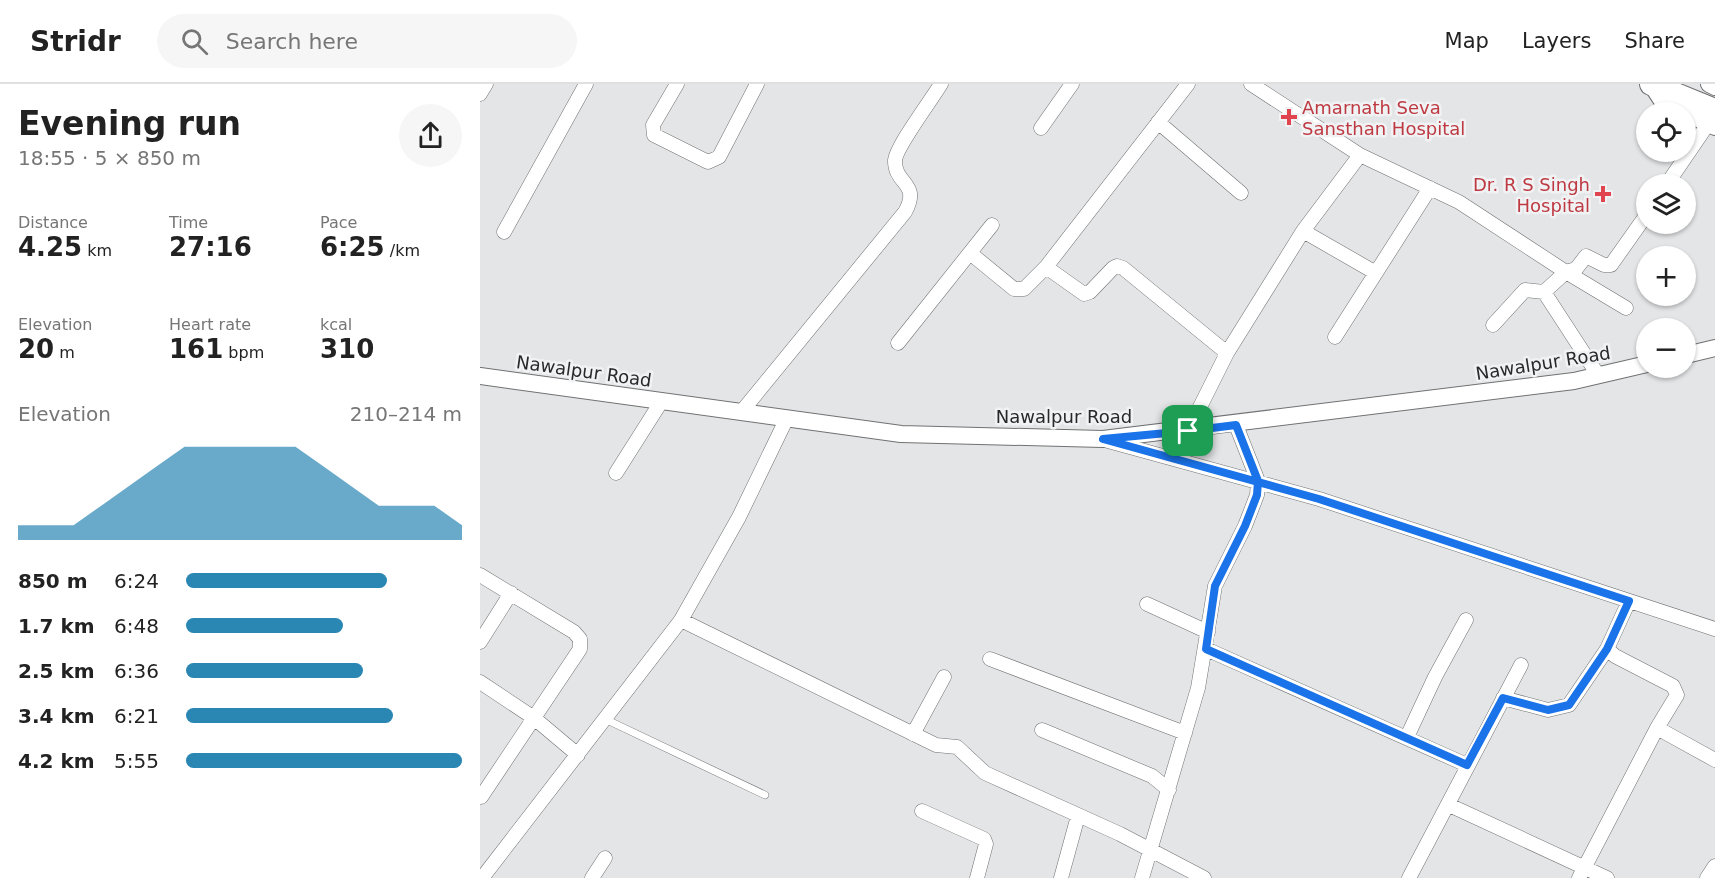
<!DOCTYPE html>
<html lang="en">
<head>
<meta charset="utf-8">
<style>
  body { margin:0; font-family:"DejaVu Sans",sans-serif; background:#f6f6f6; color:#222; height:100vh; display:flex; flex-direction:column; font-size:22px; white-space:nowrap }
  * { box-sizing:border-box; margin:0 }
  p { font-size:20px; color:#767676 }
  .icon { flex:none; width:33px; height:33px; fill:none; stroke:currentColor; stroke-width:2; stroke-linecap:round; stroke-linejoin:round }
  .map { position:relative; flex:1; overflow:hidden }
  .details { display:flex; flex-direction:column; background:#fff; width:480px }
  .details>* { flex:none }
  .tools { position:absolute; left:1156px; top:18px; display:grid; gap:12px }
  .tools a { display:grid; place-items:center; width:60px; height:60px; border-radius:50%; background:#fff; box-shadow:0 2px 4px #0004; font-size:30px }
  .pin { position:absolute; display:grid; place-items:center; width:51px; height:51px; color:#fff; margin:-26px; border-radius:12px; box-shadow:0 3px 9px #0006 }
  .round { display:grid; place-items:center; flex:none; width:63px; height:63px; border-radius:32px; background:#f6f6f6 }
  .headline { display:flex; align-items:center; justify-content:space-between; height:102px; padding:0 18px }
  h1 { font-size:33px; font-weight:600; line-height:45px }
  .stats { display:grid; grid-template-columns:repeat(3,1fr); gap:9px; height:102px; padding:6px 18px }
  .stats div { display:grid; align-content:center }
  .stats b { font-size:26px; font-weight:600 }
  .stats small { font-size:16px; font-weight:400 }
  .stats p { font-size:16px }
  .chart { height:168px; padding:12px 18px }
  .chart p { display:flex; justify-content:space-between }
  .chart svg { width:100%; height:108px; margin-top:6px; fill:#2a86b3; opacity:.7 }
  ul { padding:0 18px; list-style:none; font-size:20px }
  li { display:grid; grid-template-columns:96px 72px 1fr; align-items:center; height:45px }
  li i { height:15px; border-radius:8px; background:#2a86b3 }
  header { display:flex; align-items:center; gap:36px; box-sizing:border-box; height:84px; padding:0 30px; background:#fff; border-bottom:2px solid #e0e0e0 }
  header strong { font-size:28px }
  nav { display:flex; gap:33px; margin-inline-start:auto; font-size:21px }
  .search { width:420px; height:54px; background:#f6f6f6; display:flex; align-items:center; gap:15px; box-sizing:border-box; padding:0 21px; border-radius:33px; color:#767676; font-size:22px }
  main { display:flex; flex:1; min-height:0 }
  .map>svg:first-child { display:block }
  .lines { fill:none; stroke-linecap:round; stroke-linejoin:round }
  .service-casing { stroke:#707172; stroke-width:8 }
  .minor-casing { stroke:#707172; stroke-width:15 }
  .tertiary-casing { stroke:#707172; stroke-width:18 }
  .trunk-casing { stroke:#707172; stroke-width:24 }
  .service { stroke:#fff; stroke-width:7 }
  .minor { stroke:#fff; stroke-width:14 }
  .tertiary { stroke:#fff; stroke-width:16 }
  .trunk { stroke:#fff; stroke-width:22 }
  .route-casing { stroke:#fff; stroke-width:12 }
  .route { stroke:#1a73e8; stroke-width:8 }
  .health-dot { fill:#e0444e; stroke:#f1f2f4; stroke-width:2 }
  .labels { text-anchor:middle; dominant-baseline:central; stroke-width:5; stroke-linejoin:round; paint-order:stroke }
  .health-label { font-size:18px; fill:#be3a42; stroke:#f1f2f4; text-anchor:start }
  .street-label { font-size:18px; fill:#29292a; stroke:#f1f2f4 }
</style>
</head>
<body>
<header>
<strong>Stridr</strong>
<div class="search"><svg class="icon" aria-label="search" viewBox="0 0 24 24"><circle cx="10" cy="10" r="6"/><path d="M15 15l6 6"/></svg>Search here</div>
<nav><a>Map</a><a>Layers</a><a>Share</a></nav>
</header>
<main>
<section class="details">
<div class="headline"><div><h1>Evening run</h1><p>18:55 · 5 × 850 m</p></div><a class="round"><svg class="icon" aria-label="share" viewBox="0 0 24 24"><path d="M12 15V3M7 8l5-5 5 5M5 13v7h14v-7"/></svg></a></div>
<div class="stats">
<div><p>Distance</p><b>4.25<small> km</small></b></div>
<div><p>Time</p><b>27:16</b></div>
<div><p>Pace</p><b>6:25<small> /km</small></b></div>
</div>
<div class="stats">
<div><p>Elevation</p><b>20<small> m</small></b></div>
<div><p>Heart rate</p><b>161<small> bpm</small></b></div>
<div><p>kcal</p><b>310</b></div>
</div>
<div class="chart"><p><span>Elevation</span>210–214 m</p>
<svg viewBox="0 0 160 44" preserveAspectRatio="none"><path d="M0 44V38L10 38L20 38L30 30L40 22L50 14L60 6L70 6L80 6L90 6L100 6L110 14L120 22L130 30L140 30L150 30L160 38V44z"/></svg>
</div>
<ul>
<li><b>850 m</b>6:24<i style="width:73%"></i></li>
<li><b>1.7 km</b>6:48<i style="width:57%"></i></li>
<li><b>2.5 km</b>6:36<i style="width:64%"></i></li>
<li><b>3.4 km</b>6:21<i style="width:75%"></i></li>
<li><b>4.2 km</b>5:55<i style="width:100%"></i></li>
</ul>
</section>
<div class="map">
<svg width="1235" height="794" viewBox="0 0 1235 794">
  <rect width="100%" height="100%" fill="#e4e5e7"/>
  <g class="lines">
    <defs>
      <path id="service" d="M125 635 285 711"/>
      <path id="minor" d="M197 0 173 41 174 51 228 78 239 73 277 0
        M0 10 6 0
        M678 38 761 109
        M561 44 592 0
        M880 71 979 118 1086 188 1096 185 1106 172 1124 181H1131L1167 130
        M1187 100 1228 40
        M823 147 896 189
        M24 148 106 0
        M490 169 534 205H544L566 183 708 0
        M566 183 604 210 610 208 633 184 637 182 643 184 747 269 708 347
        M1064 208 1118 291
        M1013 241 1045 206 1064 208 1086 188 1146 224
        M855 253 950 104
        M418 259 512 141
        M747 269 823 147 880 71 771 0
        M263 326 425 128C441 99 415 101 415 77 415 64 452 15 461 0
        M628 357 839 415 1235 545
        M136 389 181 318
        M0 491 94 548 100 555V565L1 713
        M667 520 728 548
        M201 536 456 661 477 663 505 689 640 750 724 794
        M0 558 31 509
        M726 565 987 681
        M510 575 705 649
        M0 598 54 634 98 671
        M1023 614 1068 626 1089 621 1127 565
        M1177 644 1235 676
        M562 646 672 692 689 706
        M433 650 464 593
        M927 653 955 593 986 536
        M969 721 1127 794
        M442 727 504 755 506 760 497 794
        M2 794 201 536 259 433 306 336
        M112 794 125 774
        M581 794 598 732
        M662 794 718 604 735 502 765 442 777 411 778 397 756 341
        M929 794 1041 581
        M1099 794 1177 644 1197 611 1193 602 1135 572 1127 565 1149 517
        M1227 794 1235 782"/>
      <path id="tertiary" d="M1171 0 1182 17 1205 28
        M1229 0 1235 3
        M1206 29 1235 43
        M1206 271 1235 264
        M0 292 421 350 623 355 1094 297 1167 280"/>
      <path id="trunk" d="M1171 0 1235 26"/>
    </defs>
    <use href="#service" class="service-casing"/>
    <use href="#minor" class="minor-casing"/>
    <use href="#tertiary" class="tertiary-casing"/>
    <use href="#trunk" class="trunk-casing"/>
    <use href="#service" class="service"/>
    <use href="#minor" class="minor"/>
    <use href="#tertiary" class="tertiary"/>
    <use href="#trunk" class="trunk"/>
  </g>
  <g class="lines">
    <defs>
      <path id="route" d="M708 347 756 341 778 397 777 411 765 442 735 502 726 565 987 681 1023 614 1068 626 1089 621 1127 565 1149 517 839 415 623 355 708 347"/>
    </defs>
    <use href="#route" class="route-casing"/>
    <use href="#route" class="route"/>
  </g>
  <g class="health-dot">
    <path d="M806 24h6v6h6v6h-6v6h-6v-6h-6v-6h6z"/>
    <path d="M1120 101h6v6h6v6h-6v6h-6v-6h-6v-6h6z"/>
  </g>
  <g class="labels">
    <g class="health-label">
      <text x="822" y="23">Amarnath Seva<tspan x="822" dy="21">Sansthan Hospital</tspan></text>
      <text x="1110" y="100" text-anchor="end">Dr. R S Singh<tspan x="1110" dy="21">Hospital</tspan></text>
    </g>
    <g class="street-label">
      <text transform="translate(1063 279) rotate(-9)">Nawalpur Road</text>
      <text transform="translate(104 287) rotate(8)">Nawalpur Road</text>
      <text x="584" y="332">Nawalpur Road</text>
    </g>
  </g>
</svg>
<div class="tools">
<a><svg class="icon" aria-label="locate" viewBox="0 0 24 24"><circle cx="12" cy="12" r="6"/><path d="M12 2v4M12 18v4M2 12h4M18 12h4"/></svg></a>
<a><svg class="icon" aria-label="layers" viewBox="0 0 24 24"><path d="M12 4l9 5-9 5-9-5zM3 14l9 5 9-5"/></svg></a>
<a>+</a>
<a>−</a>
</div>
<div class="pin" style="left:708px;top:347px;background:#1e9e55"><svg class="icon" aria-label="arrive" viewBox="0 0 24 24"><path d="M6 21V4h12l-3 4 3 4H6"/></svg></div>
</div>
</main>
</body>
</html>
